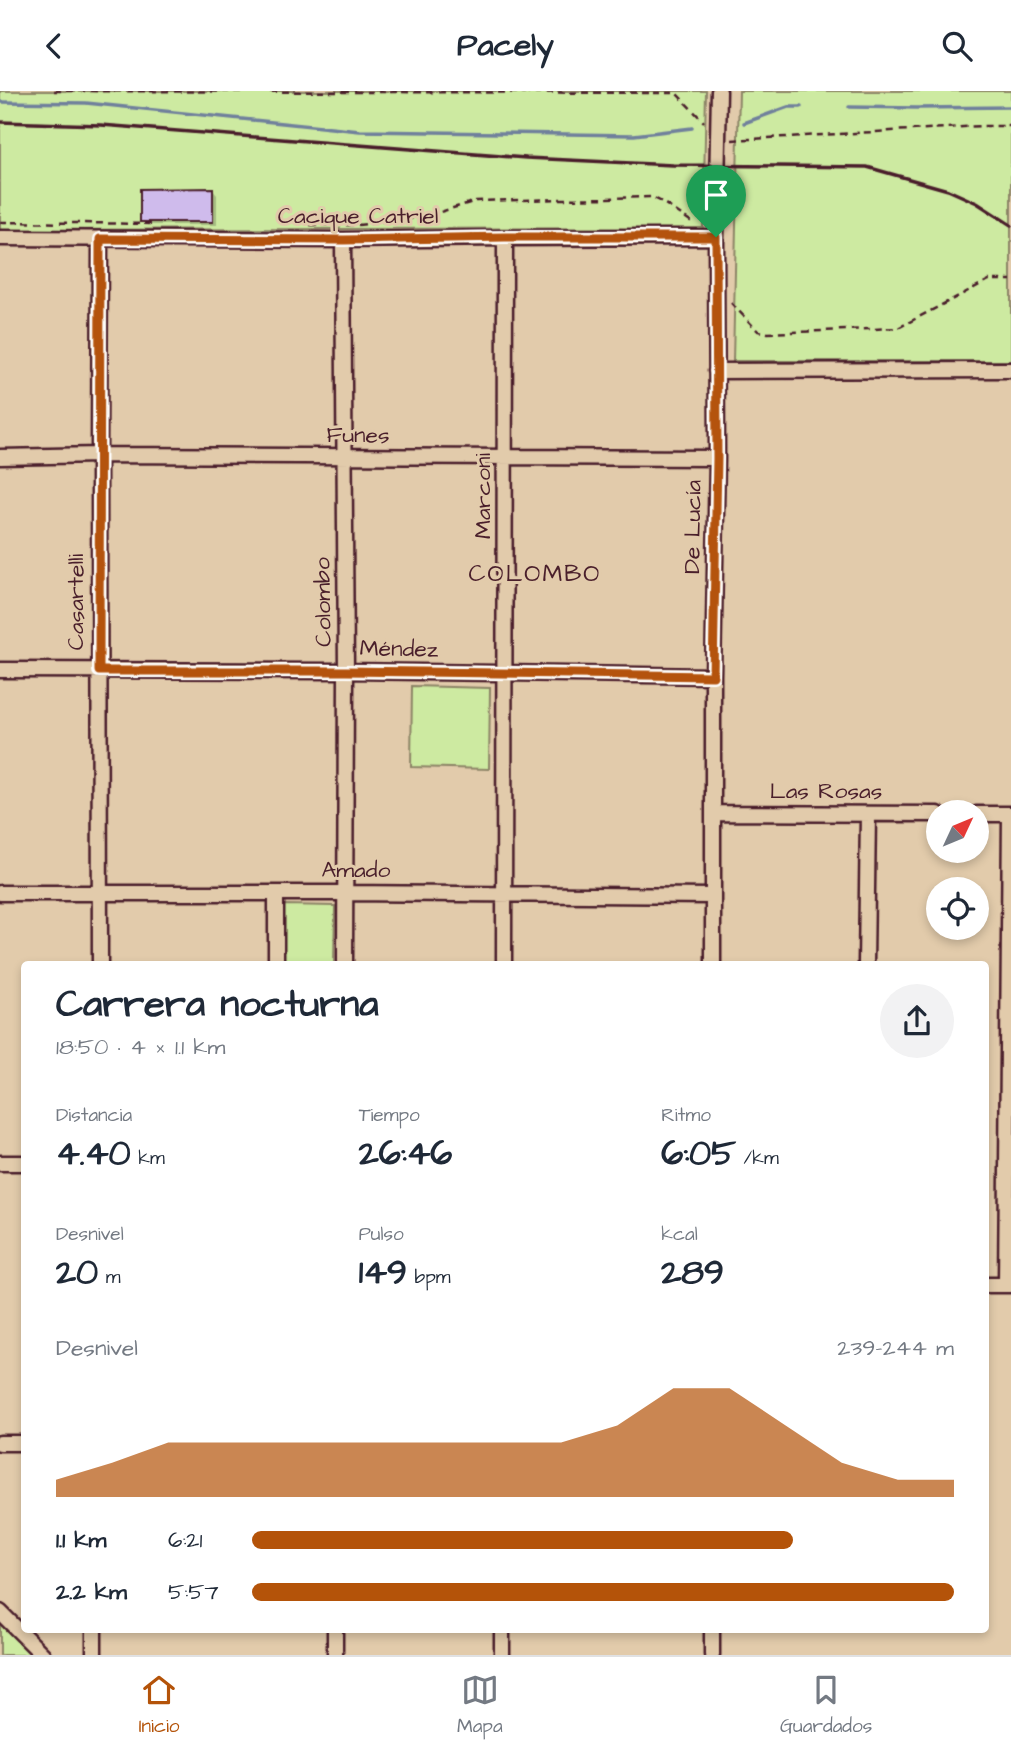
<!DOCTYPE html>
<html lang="es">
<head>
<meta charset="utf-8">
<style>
  body { margin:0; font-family:"Architects Daughter",sans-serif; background:#f2f2f3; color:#1f2937; height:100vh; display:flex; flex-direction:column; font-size:26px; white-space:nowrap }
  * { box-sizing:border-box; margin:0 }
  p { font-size:23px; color:#747a83 }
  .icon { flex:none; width:38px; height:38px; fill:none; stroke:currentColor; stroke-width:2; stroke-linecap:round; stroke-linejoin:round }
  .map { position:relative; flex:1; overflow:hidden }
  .panel { position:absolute; left:21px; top:870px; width:968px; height:672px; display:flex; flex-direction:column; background:#fff; border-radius:7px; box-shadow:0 4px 10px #0003 }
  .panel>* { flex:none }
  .needle { width:46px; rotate:46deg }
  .tools { position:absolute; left:926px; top:709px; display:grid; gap:14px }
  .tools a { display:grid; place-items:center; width:63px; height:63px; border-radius:50%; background:#fff; box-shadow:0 4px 10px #0003; font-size:35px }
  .pin { position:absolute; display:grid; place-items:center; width:60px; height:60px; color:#fff; margin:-72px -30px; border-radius:50% 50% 50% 0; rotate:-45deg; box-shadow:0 0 7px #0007 }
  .pin .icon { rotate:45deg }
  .round { display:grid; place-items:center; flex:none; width:74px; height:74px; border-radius:37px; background:#f2f2f3 }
  .summary { display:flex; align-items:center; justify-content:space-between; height:119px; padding:0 35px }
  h1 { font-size:38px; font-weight:800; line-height:52px }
  .stats { display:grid; grid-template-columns:repeat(3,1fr); gap:10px; height:119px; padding:7px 35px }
  .stats div { display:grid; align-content:center }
  .stats b { font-size:35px; font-weight:800 }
  .stats small { font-size:19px; font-weight:400 }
  .stats p { font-size:19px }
  .chart { height:196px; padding:14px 35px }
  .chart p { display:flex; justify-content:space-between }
  .chart svg { width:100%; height:126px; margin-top:7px; fill:#b45309; opacity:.7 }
  ul { padding:0 35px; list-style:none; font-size:23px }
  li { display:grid; grid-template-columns:112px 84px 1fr; align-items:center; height:52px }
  li i { height:18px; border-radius:9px; background:#b45309 }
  header { display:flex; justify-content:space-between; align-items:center; height:91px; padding:0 35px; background:#fff; font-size:32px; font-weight:800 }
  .dock { display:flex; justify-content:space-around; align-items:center; height:98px; border-top:2px solid #e0e1e3; background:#fff; font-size:19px; color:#747a83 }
  .dock a { display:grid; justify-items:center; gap:4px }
  .dock .active { color:#b45309 }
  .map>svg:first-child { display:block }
  .green { fill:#cdeaa1; stroke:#8c8466; stroke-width:2 }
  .shadow { fill:#0003 }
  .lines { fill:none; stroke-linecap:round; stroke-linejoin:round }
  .stream { stroke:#6f809c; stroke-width:3.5 }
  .building { fill:#cfbbec; stroke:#4a1f2b; stroke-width:2 }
  .minor-casing { stroke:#4a1f2b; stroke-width:19 }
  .path { stroke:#4a1f2b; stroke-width:2.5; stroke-dasharray:7 5; stroke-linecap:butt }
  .minor { stroke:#e2cbab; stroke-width:14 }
  .rail { stroke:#4a1f2b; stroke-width:3.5 }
  .route-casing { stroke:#fff; stroke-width:14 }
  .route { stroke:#b45309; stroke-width:9 }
  .labels { text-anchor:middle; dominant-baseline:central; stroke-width:6; stroke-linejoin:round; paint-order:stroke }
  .street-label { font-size:23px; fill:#4a1f2b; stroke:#e2cbab }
  .neighbourhood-label { font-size:24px; letter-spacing:2px; fill:#4a1f2b; stroke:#e2cbab }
</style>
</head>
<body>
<header><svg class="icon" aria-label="back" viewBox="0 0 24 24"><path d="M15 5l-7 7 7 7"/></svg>Pacely<svg class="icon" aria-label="search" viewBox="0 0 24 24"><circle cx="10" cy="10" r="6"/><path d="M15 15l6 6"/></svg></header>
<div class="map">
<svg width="1011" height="1564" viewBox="0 0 1011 1564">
  <rect width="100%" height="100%" fill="#e2cbab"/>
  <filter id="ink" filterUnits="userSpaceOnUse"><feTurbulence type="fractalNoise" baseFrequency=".0143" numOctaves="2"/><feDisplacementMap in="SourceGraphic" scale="14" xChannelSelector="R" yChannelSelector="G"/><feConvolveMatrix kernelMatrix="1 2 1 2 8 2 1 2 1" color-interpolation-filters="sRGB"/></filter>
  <g filter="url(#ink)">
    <path class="green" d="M0 0H706L703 137 0 139Z
      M739 0H1011V270H733Z
      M412 595 490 597 489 678 411 676Z
      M284 814 335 815 334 873H284Z
      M0 1532 1 1533 31 1564H0Z"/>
    <path class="shadow" d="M213 99 217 104V134H146L142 130Z"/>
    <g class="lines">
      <path class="stream" d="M0 11 86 12 360 40 634 44 692 37
        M849 16 917 17 1011 16
        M744 32 788 16H801"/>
    </g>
    <path class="building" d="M213 97V131H140V98Z"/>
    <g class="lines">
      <defs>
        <path id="minor" d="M0 147 343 149 505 147 716 146
          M343 149 346 580 345 873
          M716 280 1011 279
          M0 366 99 364 717 367
          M0 579 346 580 713 585
          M713 722 938 723
          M976 723H1011
          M0 802H345L712 805
          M100 873 99 364 100 148
          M276 873V802
          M504 873 505 147
          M713 873V585L717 367 716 146 719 0
          M866 873 868 723
          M0 1072H24
          M985 1194H1011
          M1006 1194 1010 723
          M0 1352H24
          M0 1521 43 1564
          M712 1538V1564
          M94 1564V1538
          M335 1564V1538
          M502 1564V1538"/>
      </defs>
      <use href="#minor" class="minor-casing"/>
      <path class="path" d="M54 0 676 2 704 31
        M732 49 981 35H1011
        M0 131 156 133
        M310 134H358L424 126 476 110 652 106 662 111 695 133
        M731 212 758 240 768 242 898 237 989 189H1011"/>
      <use href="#minor" class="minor"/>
      <path class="rail" d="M0 31 101 34 526 67 673 74 867 76 948 99 977 112 1011 134"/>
    </g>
  </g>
  <g class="lines" filter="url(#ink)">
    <defs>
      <path id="route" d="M505 146H716L717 367 713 585 346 580H99L100 148 344 149Z"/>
    </defs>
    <use href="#route" class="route-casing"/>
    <use href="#route" class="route"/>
  </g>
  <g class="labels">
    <g class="street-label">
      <text x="358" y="125">Cacique Catriel</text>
      <text x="358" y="344">Funes</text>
      <text transform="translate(483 405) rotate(-90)">Marconi</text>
      <text transform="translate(693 436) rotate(-89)">De Lucía</text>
      <text transform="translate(76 511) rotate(-90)">Casartelli</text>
      <text transform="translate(323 511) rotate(-91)">Colombo</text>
      <text transform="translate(399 558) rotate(1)">Méndez</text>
      <text x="826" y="700">Las Rosas</text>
      <text x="356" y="779">Amado</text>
    </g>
    <g class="neighbourhood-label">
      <text x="535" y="483">COLOMBO</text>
    </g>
  </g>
</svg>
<div class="tools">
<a><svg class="needle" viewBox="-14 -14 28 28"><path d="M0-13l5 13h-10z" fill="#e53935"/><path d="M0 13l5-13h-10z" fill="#747a83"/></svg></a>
<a><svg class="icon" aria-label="locate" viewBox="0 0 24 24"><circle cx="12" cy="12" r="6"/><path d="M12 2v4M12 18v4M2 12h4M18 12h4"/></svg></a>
</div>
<div class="pin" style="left:716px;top:146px;background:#1e9e55"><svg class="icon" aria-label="arrive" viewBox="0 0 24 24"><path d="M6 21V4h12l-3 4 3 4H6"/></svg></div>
<section class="panel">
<div class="summary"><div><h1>Carrera nocturna</h1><p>18:50 · 4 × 1.1 km</p></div><a class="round"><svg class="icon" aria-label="share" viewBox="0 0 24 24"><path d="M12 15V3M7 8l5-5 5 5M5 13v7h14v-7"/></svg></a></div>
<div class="stats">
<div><p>Distancia</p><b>4.40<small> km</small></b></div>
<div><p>Tiempo</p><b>26:46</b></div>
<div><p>Ritmo</p><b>6:05<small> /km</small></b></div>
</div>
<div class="stats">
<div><p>Desnivel</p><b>20<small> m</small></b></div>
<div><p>Pulso</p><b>149<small> bpm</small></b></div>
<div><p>kcal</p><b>289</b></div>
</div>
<div class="chart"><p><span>Desnivel</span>239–244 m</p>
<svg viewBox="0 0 160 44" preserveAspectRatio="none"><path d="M0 44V38L10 32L20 25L30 25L40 25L50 25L60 25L70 25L80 25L90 25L100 19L110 6L120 6L130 19L140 32L150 38L160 38V44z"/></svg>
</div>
<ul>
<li><b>1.1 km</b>6:21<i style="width:77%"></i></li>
<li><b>2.2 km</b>5:57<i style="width:100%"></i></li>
</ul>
</section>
</div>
<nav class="dock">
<a class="active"><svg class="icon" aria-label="home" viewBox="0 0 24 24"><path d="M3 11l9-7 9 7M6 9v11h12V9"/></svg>Inicio</a>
<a><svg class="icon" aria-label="map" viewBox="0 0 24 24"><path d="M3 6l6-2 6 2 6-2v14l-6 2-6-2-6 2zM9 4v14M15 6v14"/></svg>Mapa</a>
<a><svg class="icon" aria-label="saved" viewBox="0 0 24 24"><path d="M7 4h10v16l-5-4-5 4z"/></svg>Guardados</a>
</nav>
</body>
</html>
